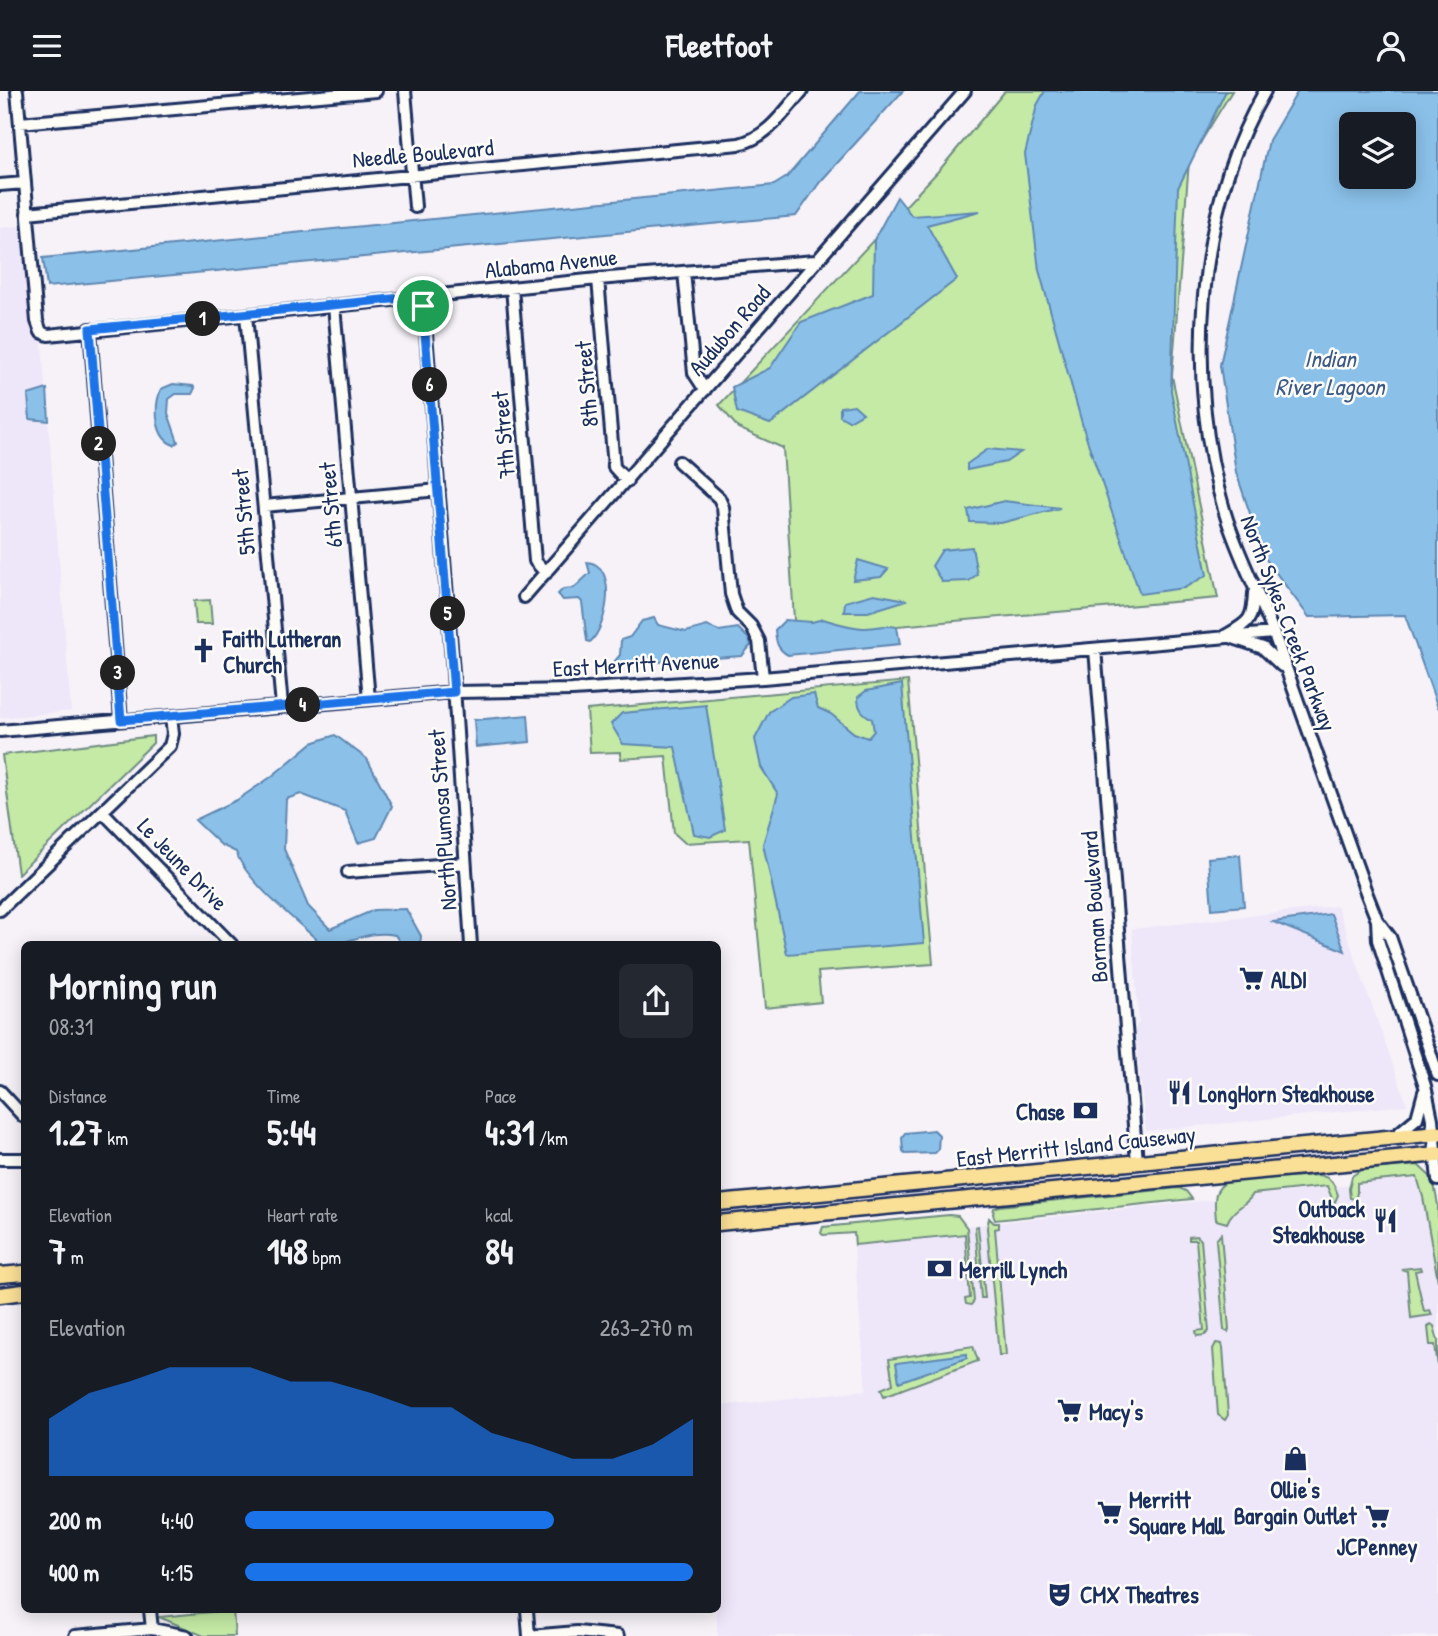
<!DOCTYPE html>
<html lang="en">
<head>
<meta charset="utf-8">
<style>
  body { margin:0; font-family:"Patrick Hand",sans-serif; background:#242831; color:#f1f3f6; height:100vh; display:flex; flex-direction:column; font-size:26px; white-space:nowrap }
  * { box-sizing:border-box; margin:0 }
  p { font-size:23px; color:#9ea1a6 }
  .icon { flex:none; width:38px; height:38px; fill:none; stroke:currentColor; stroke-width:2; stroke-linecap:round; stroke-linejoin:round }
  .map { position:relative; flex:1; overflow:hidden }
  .details { position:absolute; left:21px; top:850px; width:700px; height:672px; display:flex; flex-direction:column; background:#171b24; border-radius:10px; box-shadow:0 4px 18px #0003 }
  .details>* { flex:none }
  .controls { position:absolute; left:1339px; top:21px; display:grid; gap:14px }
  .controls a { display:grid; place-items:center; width:77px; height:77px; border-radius:10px; background:#171b24; box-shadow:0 4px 18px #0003; font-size:35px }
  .pin { position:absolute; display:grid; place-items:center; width:60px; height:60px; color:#fff; margin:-30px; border:4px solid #fff; border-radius:50%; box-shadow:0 2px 7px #0007 }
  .km { position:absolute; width:35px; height:35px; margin:-18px; border-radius:50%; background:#222; color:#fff; font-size:19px; line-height:35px; text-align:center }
  .round { display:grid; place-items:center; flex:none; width:74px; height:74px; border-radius:10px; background:#242831 }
  .overview { display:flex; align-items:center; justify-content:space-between; height:119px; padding:0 28px }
  h1 { font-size:38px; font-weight:700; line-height:52px }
  .stats { display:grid; grid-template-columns:repeat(3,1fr); gap:10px; height:119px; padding:7px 28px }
  .stats div { display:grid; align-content:center }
  .stats b { font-size:35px; font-weight:700 }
  .stats small { font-size:19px; font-weight:400 }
  .stats p { font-size:19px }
  .chart { height:196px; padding:14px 28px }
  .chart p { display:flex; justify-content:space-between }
  .chart svg { width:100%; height:126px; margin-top:7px; fill:#1a73e8; opacity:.7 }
  ul { padding:0 28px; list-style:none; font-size:23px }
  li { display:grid; grid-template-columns:112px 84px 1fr; align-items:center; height:52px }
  li i { height:18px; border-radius:9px; background:#1a73e8 }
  header { display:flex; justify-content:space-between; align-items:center; height:91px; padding:0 28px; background:#171b24; font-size:32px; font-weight:700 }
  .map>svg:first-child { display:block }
  .built { fill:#eee6f9 }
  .green { fill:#c4eaa5; stroke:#708c82; stroke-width:2 }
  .water { fill:#8bc1e9; stroke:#5e87b1; stroke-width:2; fill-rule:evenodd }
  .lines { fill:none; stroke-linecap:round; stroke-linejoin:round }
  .minor-casing { stroke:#1b2f5e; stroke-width:16 }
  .major-casing { stroke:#1b2f5e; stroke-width:19 }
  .minor { stroke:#fdfcf7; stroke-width:10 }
  .major { stroke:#fadf96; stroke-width:14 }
  .route-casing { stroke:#fff; stroke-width:14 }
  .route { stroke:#1a73e8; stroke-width:9 }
  .labels { text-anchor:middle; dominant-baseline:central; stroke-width:5; stroke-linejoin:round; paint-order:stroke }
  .street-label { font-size:23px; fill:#1b2f5e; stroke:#fdfcf7 }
  .poi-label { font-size:23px; font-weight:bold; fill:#1b2f5e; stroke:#fdfcf7; text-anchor:start }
  .water-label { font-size:24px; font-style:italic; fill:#3d5b88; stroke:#fdfcf7 }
</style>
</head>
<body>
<header><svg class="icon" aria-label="menu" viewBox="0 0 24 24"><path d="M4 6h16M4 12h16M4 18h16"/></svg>Fleetfoot<svg class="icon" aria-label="person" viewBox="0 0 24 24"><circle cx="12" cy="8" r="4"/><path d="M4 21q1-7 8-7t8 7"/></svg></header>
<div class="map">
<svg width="1438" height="1545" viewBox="0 0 1438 1545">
  <rect width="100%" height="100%" fill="#f6f2f8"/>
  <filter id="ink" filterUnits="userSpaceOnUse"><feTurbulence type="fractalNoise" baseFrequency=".0143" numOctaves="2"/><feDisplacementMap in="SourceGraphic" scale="14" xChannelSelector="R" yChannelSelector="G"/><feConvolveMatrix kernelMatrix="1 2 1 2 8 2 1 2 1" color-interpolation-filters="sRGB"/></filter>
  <g filter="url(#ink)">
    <path class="built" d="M28 134 41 241 71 620 0 627V137Z
      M1337 815 1407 1014 1146 1040 1135 938 1139 932 1132 838Z
      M1420 1087 1438 1166V1545H718L716 1519 718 1315 866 1299 853 1147Z"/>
    <path class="green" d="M1005 0H1232L1189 70 1172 285 1218 507 795 544 783 357 738 337 719 314 942 76Z
      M210 509 212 533H196L194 510Z
      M908 590 933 873 818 881 821 911 765 917 749 748 685 752 674 742 666 665 621 668V661L590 662 587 619Z
      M153 645V652L18 783 2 664Z
      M1418 1074 1433 1088 1438 1114V1190L1423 1106 1417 1086 1357 1092V1102L1355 1108 1350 1107 1349 1098 1352 1085 1361 1079Z
      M1319 1084C1331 1087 1334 1092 1338 1104L1335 1111 1333 1110 1327 1095 1253 1103C1247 1115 1234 1115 1227 1132L1216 1129C1215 1112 1211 1099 1228 1090Z
      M1179 1097 1186 1100 1192 1108 995 1129 993 1123 994 1117 999 1115Z
      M949 1124 958 1125 967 1137 974 1210 971 1214 966 1213 965 1208 970 1207 965 1143 855 1154 854 1142 823 1144 821 1142 823 1136Z
      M989 1127 994 1132H999V1137L995 1138 1006 1264H999L987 1137Z
      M978 1135 985 1207H981L975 1136Z
      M1221 1143 1229 1238 1228 1241 1224 1239 1216 1149Z
      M1197 1145 1201 1149 1209 1240 1205 1244 1197 1245 1196 1240 1204 1239 1196 1149H1189V1146Z
      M1420 1176 1421 1179 1415 1180 1424 1220 1430 1219 1432 1224 1411 1227 1407 1180 1401 1178Z
      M1431 1233 1434 1235 1438 1250V1275L1435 1254H1430L1428 1236Z
      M1216 1252 1222 1253 1223 1257 1228 1324 1225 1329 1218 1324 1213 1258Z
      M973 1255 978 1270 884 1305 881 1298 893 1293 889 1268Z
      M233 1519 235 1545H204L159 1526Z"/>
    <path class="water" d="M860 0H903L820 91 796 125 47 196 43 167 774 94 787 86Z
      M1045 0H1226L1178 97 1171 300 1207 484 1184 497 1140 503 1085 343 1039 179 1025 63 1037 14Z
      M1298 0H1438V617L1405 524 1309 526 1265 467 1236 381 1220 274 1269 49ZM1351 33H1404V86H1351Z
      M897 106 912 125 980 120 927 134 957 188 770 333 737 321 732 296 770 277 801 231 873 203 874 149Z
      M173 293 193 295 195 297 192 303H176L169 308 168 322 178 351 174 354C154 347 154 315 161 298Z
      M47 298 49 330 30 328 28 304Z
      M854 314 863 322 849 330 840 325V316Z
      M988 358 1021 361 1006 371 967 379V373Z
      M1004 410 1060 417 1001 432 970 431 968 419Z
      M972 456 977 483 969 490 942 491 932 475 942 459Z
      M858 469 888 478 881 486 853 489Z
      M587 471C619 473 607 537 590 551L587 550 582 511 579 508 563 509 558 503 563 498 574 497 590 482Z
      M874 503 907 509 868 521H844L845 511Z
      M654 527 658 534 686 541 707 535 719 540 738 537 749 548 751 554 742 565 616 574 614 571 620 564 621 549 630 546 642 530Z
      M823 528C837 532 849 536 863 537 875 537 886 533 897 536L900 553 788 564C777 558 776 551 775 539L785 529 812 531Z
      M902 593 924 852 787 863 763 753 778 703 761 676 755 648 769 621 791 606 814 603 818 617 831 623 854 642 868 647 874 640 872 628C862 622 858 618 858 606L866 600Z
      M706 614 725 739 710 746 694 743 675 656 623 653 611 633 622 622Z
      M528 624 530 651 476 656 474 629Z
      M335 644 367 668 392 715 376 747 358 752 345 720 301 703 286 708 284 758 308 815 330 838 374 819 406 818 421 845 420 854H402L395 844C367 838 349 854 323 854 298 831 247 792 236 761L221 754 195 729 237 709 271 686 312 652Z
      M1240 764 1244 815 1212 818 1208 767Z
      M1331 823 1345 860 1273 831Z
      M934 1039 939 1044 938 1059 935 1062 906 1063 903 1060 902 1046 905 1042Z
      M967 1263V1267L899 1291 896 1272Z"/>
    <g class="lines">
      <defs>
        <path id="minor" d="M17 0 37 230 41 241 48 244 598 188 815 170
          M405 0 415 116
          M1265 0C1195 120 1185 291 1225 422 1238 465 1260 504 1275 546 1305 631 1335 716 1366 801L1377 829 1390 846 1438 984
          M20 32 376 0
          M0 94 24 92
          M27 122 739 53C768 46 783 22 802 0
          M684 181 694 282 705 299
          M598 188 614 376 627 390
          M512 197 535 470 546 482
          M423 205 453 581 471 854
          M334 215 369 608
          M246 224 282 615
          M90 238 121 629
          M679 371 719 407 723 416 731 503 737 521 751 535 759 550 763 587
          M264 415 439 399
          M524 506 965 0
          M1225 545C1249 531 1253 530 1254 502
          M1233 547 1263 557 1282 575
          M1095 558 1137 1071
          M0 640 454 601 572 599 763 587 1273 542
          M103 721 232 854
          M348 781 465 772
          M0 819 170 655 173 643 171 625
          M1377 829 1378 849 1425 995 1432 1028 1438 1089
          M0 1000 24 1026
          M1394 1046 1417 1027 1424 1001
          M0 1068H24
          M150 1519 152 1538
          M527 1519 529 1545
          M75 1545 152 1538 187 1545
          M529 1545 577 1541 618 1545"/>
        <path id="major" d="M718 1112 1438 1042
          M718 1132 1438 1063
          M0 1184 24 1182
          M0 1204 24 1201"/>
      </defs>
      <use href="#minor" class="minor-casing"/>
      <use href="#major" class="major-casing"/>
      <use href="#minor" class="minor"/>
      <use href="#major" class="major"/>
    </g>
  </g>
  <g class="lines" filter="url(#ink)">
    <defs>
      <path id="route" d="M422 205 454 601 121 629 90 238Z"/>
    </defs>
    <use href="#route" class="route-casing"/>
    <use href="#route" class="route"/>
  </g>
  <defs>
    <symbol id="church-bare" viewBox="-9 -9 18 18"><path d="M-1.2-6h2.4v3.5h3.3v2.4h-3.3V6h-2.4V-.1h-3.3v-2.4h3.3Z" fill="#1b2f5e" stroke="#fdfcf7" stroke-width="2.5" paint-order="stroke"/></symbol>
    <symbol id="supermarket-bare" viewBox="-9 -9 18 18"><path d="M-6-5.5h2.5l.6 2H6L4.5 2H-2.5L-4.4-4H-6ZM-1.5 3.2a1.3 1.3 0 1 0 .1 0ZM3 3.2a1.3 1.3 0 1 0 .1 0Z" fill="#1b2f5e" stroke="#fdfcf7" stroke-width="2.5" paint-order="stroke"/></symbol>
    <symbol id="restaurant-bare" viewBox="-9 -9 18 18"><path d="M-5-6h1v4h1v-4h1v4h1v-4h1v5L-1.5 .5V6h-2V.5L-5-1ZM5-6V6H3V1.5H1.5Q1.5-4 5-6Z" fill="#1b2f5e" stroke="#fdfcf7" stroke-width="2.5" paint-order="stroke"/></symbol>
    <symbol id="bank-bare" viewBox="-9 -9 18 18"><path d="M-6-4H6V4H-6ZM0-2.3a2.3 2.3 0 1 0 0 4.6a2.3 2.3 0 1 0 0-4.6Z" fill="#1b2f5e" stroke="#fdfcf7" stroke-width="2.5" paint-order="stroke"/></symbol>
    <symbol id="shop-bare" viewBox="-9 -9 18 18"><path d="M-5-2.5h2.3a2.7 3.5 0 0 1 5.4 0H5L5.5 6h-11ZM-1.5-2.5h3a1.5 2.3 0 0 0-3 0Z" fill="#1b2f5e" stroke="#fdfcf7" stroke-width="2.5" paint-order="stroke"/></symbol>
    <symbol id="theatre-bare" viewBox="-9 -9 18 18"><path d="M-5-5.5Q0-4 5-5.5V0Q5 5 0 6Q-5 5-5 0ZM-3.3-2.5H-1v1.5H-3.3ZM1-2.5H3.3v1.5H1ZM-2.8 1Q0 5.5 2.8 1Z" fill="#1b2f5e" stroke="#fdfcf7" stroke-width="2.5" paint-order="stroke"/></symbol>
  </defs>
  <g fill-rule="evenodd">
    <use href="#church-bare" x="186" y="542" width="35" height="35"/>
    <use href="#supermarket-bare" x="1234" y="870" width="35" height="35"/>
    <use href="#restaurant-bare" x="1162" y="984" width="35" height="35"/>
    <use href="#bank-bare" x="1068" y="1002" width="35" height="35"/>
    <use href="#restaurant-bare" x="1368" y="1112" width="35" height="35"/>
    <use href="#bank-bare" x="922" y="1160" width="35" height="35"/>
    <use href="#supermarket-bare" x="1052" y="1302" width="35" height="35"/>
    <use href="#shop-bare" x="1278" y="1350" width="35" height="35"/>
    <use href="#supermarket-bare" x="1092" y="1404" width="35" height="35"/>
    <use href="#supermarket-bare" x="1360" y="1408" width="35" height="35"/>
    <use href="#theatre-bare" x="1042" y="1486" width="35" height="35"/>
  </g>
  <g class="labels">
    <g class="street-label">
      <text transform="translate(423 62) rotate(-5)">Needle Boulevard</text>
      <text transform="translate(551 172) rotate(-6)">Alabama Avenue</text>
      <text transform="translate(729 239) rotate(-49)">Audubon Road</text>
      <text transform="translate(586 293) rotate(-95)">8th Street</text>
      <text transform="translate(503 344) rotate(-95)">7th Street</text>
      <text transform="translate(330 414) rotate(-95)">6th Street</text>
      <text transform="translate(243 421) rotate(-95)">5th Street</text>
      <text transform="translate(1289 532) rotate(69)">North Sykes Creek Parkway</text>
      <text transform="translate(636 573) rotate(-3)">East Merritt Avenue</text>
      <text transform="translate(442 729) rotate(-94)">North Plumosa Street</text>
      <text transform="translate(183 773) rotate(46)">Le Jeune Drive</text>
      <text transform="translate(1094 816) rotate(-94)">Borman Boulevard</text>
      <text transform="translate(1076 1055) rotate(-6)">East Merritt Island Causeway</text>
    </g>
    <g class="poi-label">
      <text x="223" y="547">Faith Lutheran<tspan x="223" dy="26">Church</tspan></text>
      <text x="1271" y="888">ALDI</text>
      <text x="1199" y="1002">LongHorn Steakhouse</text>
      <text x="1065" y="1020" text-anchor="end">Chase</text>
      <text x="1365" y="1117" text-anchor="end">Outback<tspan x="1365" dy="26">Steakhouse</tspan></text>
      <text x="959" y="1178">Merrill Lynch</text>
      <text x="1089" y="1320">Macy's</text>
      <text x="1295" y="1398" text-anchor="middle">Ollie's<tspan x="1295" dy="26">Bargain Outlet</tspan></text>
      <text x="1129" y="1408">Merritt<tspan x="1129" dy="26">Square Mall</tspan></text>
      <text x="1377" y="1455" text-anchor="middle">JCPenney</text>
      <text x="1080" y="1503">CMX Theatres</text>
    </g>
    <g class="water-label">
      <text x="1330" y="267">Indian<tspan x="1330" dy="28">River Lagoon</tspan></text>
    </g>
  </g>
</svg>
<div class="controls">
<a><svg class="icon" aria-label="layers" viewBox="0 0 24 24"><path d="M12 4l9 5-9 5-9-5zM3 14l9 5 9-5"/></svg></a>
</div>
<div class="pin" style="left:423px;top:215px;background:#1e9e55"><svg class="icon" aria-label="arrive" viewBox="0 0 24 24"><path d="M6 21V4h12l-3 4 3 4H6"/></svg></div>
<b class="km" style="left:203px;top:228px">1</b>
<b class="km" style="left:99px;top:353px">2</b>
<b class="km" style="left:118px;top:582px">3</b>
<b class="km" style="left:303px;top:614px">4</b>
<b class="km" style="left:448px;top:523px">5</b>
<b class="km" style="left:430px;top:294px">6</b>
<section class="details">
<div class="overview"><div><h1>Morning run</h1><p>08:31</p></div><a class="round"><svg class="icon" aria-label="share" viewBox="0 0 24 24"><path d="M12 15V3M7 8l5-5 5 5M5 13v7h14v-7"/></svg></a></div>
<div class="stats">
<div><p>Distance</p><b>1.27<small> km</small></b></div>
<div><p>Time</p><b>5:44</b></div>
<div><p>Pace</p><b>4:31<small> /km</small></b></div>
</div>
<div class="stats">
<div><p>Elevation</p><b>7<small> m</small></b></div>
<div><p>Heart rate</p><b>148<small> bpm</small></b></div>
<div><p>kcal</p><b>84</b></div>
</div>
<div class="chart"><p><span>Elevation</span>263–270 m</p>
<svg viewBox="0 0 160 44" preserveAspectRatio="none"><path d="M0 44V24L10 15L20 11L30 6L40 6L50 6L60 11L70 11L80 15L90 20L100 20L110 29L120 33L130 38L140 38L150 33L160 24V44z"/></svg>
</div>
<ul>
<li><b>200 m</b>4:40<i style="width:69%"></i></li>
<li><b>400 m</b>4:15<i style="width:100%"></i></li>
</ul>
</section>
</div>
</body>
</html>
